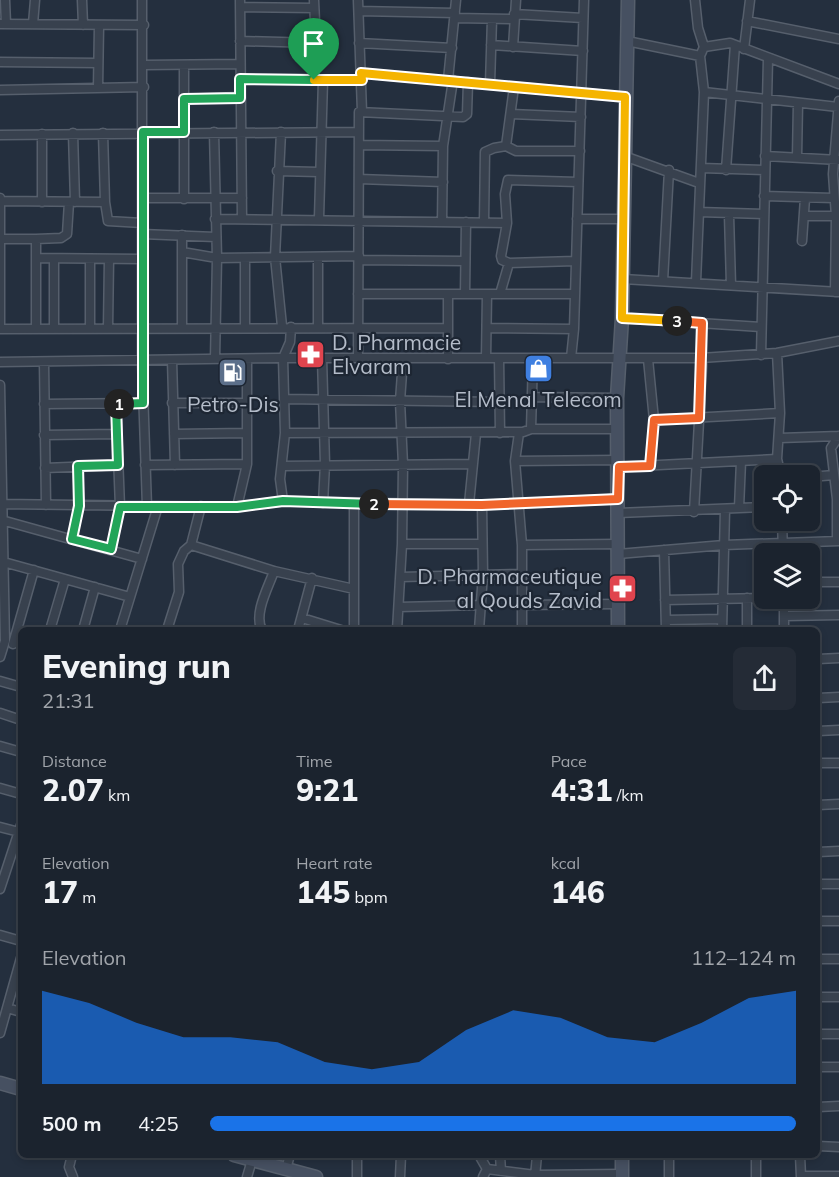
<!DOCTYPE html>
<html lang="en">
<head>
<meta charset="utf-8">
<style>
  body { margin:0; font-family:Mulish,sans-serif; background:#242b36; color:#f1f3f6; height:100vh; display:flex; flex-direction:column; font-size:22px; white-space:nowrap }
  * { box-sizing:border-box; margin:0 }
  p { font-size:20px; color:#a0a4aa }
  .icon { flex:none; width:33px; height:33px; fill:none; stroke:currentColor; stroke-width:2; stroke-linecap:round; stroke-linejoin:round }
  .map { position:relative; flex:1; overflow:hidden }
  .drawer { position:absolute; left:18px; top:627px; width:802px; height:531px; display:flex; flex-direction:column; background:#1b232e; border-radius:9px; box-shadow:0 3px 9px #0003,0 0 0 2px #39404a }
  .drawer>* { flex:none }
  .buttons { position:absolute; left:754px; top:465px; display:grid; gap:12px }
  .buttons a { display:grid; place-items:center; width:66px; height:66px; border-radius:9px; background:#1b232e; box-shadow:0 3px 9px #0003,0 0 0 2px #39404a; font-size:30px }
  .pin { position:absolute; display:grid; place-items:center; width:51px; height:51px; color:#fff; margin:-62px -26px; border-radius:50% 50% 50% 0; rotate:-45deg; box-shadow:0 0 6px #0007 }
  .pin .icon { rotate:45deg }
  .km { position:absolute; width:30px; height:30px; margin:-15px; border-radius:50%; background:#222; color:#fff; font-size:16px; line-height:30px; text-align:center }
  .round { display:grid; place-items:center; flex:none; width:63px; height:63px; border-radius:9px; background:#242b36 }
  .head { display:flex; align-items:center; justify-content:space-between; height:102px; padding:0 24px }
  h1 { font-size:33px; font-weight:800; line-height:45px }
  .stats { display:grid; grid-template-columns:repeat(3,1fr); gap:9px; height:102px; padding:6px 24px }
  .stats div { display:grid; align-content:center }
  .stats b { font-size:30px; font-weight:800 }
  .stats small { font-size:16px; font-weight:400 }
  .stats p { font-size:16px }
  .chart { height:168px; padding:12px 24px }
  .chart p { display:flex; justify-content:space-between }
  .chart svg { width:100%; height:108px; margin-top:6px; fill:#1a73e8; opacity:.7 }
  ul { padding:0 24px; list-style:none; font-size:20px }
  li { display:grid; grid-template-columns:96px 72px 1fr; align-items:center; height:45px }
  li i { height:15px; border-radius:8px; background:#1a73e8 }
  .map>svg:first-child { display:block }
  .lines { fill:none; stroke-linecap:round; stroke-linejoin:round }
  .street-casing { stroke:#565f6c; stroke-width:11 }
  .secondary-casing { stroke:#565f6c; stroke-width:15 }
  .street { stroke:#38414e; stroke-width:8 }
  .secondary { stroke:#465061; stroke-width:12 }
  .split-1-casing { stroke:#fff; stroke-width:12 }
  .split-2-casing { stroke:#fff; stroke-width:12 }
  .split-3-casing { stroke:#fff; stroke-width:12 }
  .split-4-casing { stroke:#fff; stroke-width:12 }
  .split-1 { stroke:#22a559; stroke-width:8 }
  .split-2 { stroke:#22a559; stroke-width:8 }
  .split-3 { stroke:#f0652b; stroke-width:8 }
  .split-4 { stroke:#f5b400; stroke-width:8 }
  .labels { text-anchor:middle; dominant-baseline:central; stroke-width:4.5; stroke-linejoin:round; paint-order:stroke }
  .poi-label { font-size:21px; fill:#b4bcc9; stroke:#1d2633 }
</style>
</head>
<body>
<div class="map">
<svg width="839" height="1177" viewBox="0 0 839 1177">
  <rect width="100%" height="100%" fill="#242f3e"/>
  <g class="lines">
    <defs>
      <path id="street" d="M5 0 6 24
        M82 0 83 25
        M142 0V360L147 507
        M240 0 242 219
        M358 0 362 112
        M695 0 698 28 704 47 700 56 704 92 696 282
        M240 7 314 8
        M359 11 455 13
        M514 14 583 18
        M455 18 514 19
        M747 21 839 39
        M0 24 144 25
        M33 24 35 0
        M240 41 316 43
        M627 41 700 56
        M359 43 452 48
        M491 45 583 51
        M513 47 516 0
        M704 47 730 43 839 84
        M744 49 750 0
        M0 62 98 63
        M144 65 240 64
        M184 65V199
        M361 73 625 97
        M240 79 361 80
        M314 80 316 43 314 0
        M448 80 456 0
        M490 84 492 19
        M514 87 506 146 516 151H580
        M98 88 99 26
        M0 90 144 87
        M704 92 838 107
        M184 99 240 97
        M511 114 581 117
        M214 132 217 258 215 359
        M281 132 275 257 282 326
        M73 133 75 202
        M42 134V202
        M0 135 359 132
        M359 145 443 146
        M624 156 699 183
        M765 156 839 160
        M797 157 798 103
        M701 168 764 170
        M726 170 735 45
        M277 171 319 172
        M359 179 443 182
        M764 196 833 198
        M143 198H242
        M0 201 105 202 103 133
        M105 202 108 221 142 223
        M699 212 764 214
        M729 215 731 285
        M805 216H839
        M319 218 323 80
        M215 219 507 223
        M577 219H623
        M442 222 443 146 453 80
        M484 222 485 152 494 148 506 146
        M142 234 215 237
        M182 235V328
        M1 239H36V258
        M36 239 61 238 67 234 69 202
        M802 241 805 198
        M182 252 217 258 359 256
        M318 257V327
        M245 258V327
        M359 260 465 261
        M575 261 509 263 502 260 501 256 507 223 505 194 508 180 578 182
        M623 279 839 292
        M663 281 669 170
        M835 292 836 216 833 174 839 101
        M358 294H487L486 358
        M465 294 466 222
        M487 294H574
        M500 294 509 263
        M448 295V359
        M622 318 761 327
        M0 328V198
        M108 328 109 259
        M487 328 574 329
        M0 329 447 328
        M36 329V258L142 259
        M54 329V259
        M90 329V259
        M777 353 780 413 777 459 781 476
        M761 355 768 59
        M322 358 325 464 323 503
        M358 358 359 112 463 117 467 114 468 82
        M499 358 500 433
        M571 358 574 329 584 0
        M648 359 654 420 650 466
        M172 360 175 465
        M0 362 278 358H701L777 353 839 341
        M44 362 46 505
        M0 385 5 641 0 657
        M532 397 617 398
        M284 399 499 402
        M172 403H247
        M44 404 143 403
        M654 420 780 413
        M531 429H617
        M285 433 523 432 531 429 533 358
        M519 433 515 461 522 545V630
        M174 434 247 433
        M44 435 117 434
        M780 438 839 436
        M515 461 618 460
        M145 465 247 464
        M283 466 472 464
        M619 467 777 459
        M45 468 118 465
        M810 477 834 475
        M283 501 280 479 285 433 283 358 290 342 291 327
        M0 504 237 507 283 501 482 505 618 499
        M354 504V630
        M469 504 476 433
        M237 507 247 464V359
        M739 508 765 507
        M694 512 702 367V323
        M618 513 739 508 741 461
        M782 520 783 554
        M5 521 142 559
        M72 539 79 506 78 466
        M837 541V499L831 448 839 436
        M402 544H482
        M191 545 274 571 354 589
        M522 545 618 544
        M111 549 120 507 116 404
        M664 550 666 630
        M618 554 724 545 839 541
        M0 561 130 597
        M401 577 522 574
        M810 582H839
        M747 598V630
        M665 600 765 598
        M522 605 618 604
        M399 607 480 605
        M784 616 839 615
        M302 618 341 630
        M666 620 722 619
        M50 630 65 579
        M83 630 95 587
        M120 630 158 506
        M167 630 179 592 178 564 184 551 191 545 201 506
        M262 630C253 614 269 586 274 571
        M298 630 312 578
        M397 630 402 544 403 465 400 401 403 359
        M479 630 483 574 482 505
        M722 630 725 510
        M784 630V598
        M13 644 34 570
        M818 659 839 658
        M0 681 21 687
        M818 698 839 697
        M0 713 21 720
        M818 731 839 730
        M0 746 21 752
        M818 763H839
        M0 788 21 794
        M818 805 839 804
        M0 827 19 832
        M818 852 839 851
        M818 884H839
        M0 889 21 825
        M818 921H839
        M0 935 21 941
        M818 959H839
        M818 997H839
        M7 1008 21 1012
        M0 1033 21 958
        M818 1034H839
        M818 1067H839
        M818 1107 839 1106
        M818 1146 839 1147
        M72 1155 69 1167 73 1177
        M357 1155V1177
        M479 1155 487 1169 483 1177
        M500 1155 501 1171
        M669 1155V1177
        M756 1155V1177
        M800 1155 801 1177
        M286 1169 290 1155
        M487 1169 535 1175 622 1174
        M801 1176H839
        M247 1177 252 1160
        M400 1177 401 1155
        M535 1177 537 1155"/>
      <path id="secondary" d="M618 630 617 398 622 318 628 0
        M0 1083 21 1089
        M234 1155 316 1177
        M622 1177V1155"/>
    </defs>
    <use href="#street" class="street-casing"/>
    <use href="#secondary" class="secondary-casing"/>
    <use href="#street" class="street"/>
    <use href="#secondary" class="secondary"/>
  </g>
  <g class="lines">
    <defs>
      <path id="split-1" d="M119 404 143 403V132H184V99L240 98V79L314 80"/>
      <path id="split-2" d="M119 404H116L118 465 78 466 79 506 72 539 111 549 120 507H237L283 501 374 504"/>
      <path id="split-3" d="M374 504 482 505 618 499 619 467 650 466 654 420 699 418 702 323 677 321"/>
      <path id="split-4" d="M314 80H362L361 73 625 97 622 318 677 321"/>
    </defs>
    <use href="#split-1" class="split-1-casing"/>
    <use href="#split-2" class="split-2-casing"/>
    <use href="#split-3" class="split-3-casing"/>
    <use href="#split-4" class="split-4-casing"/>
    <use href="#split-1" class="split-1"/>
    <use href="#split-2" class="split-2"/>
    <use href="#split-3" class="split-3"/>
    <use href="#split-4" class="split-4"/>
  </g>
  <defs>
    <symbol id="pharmacy-square" viewBox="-11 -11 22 22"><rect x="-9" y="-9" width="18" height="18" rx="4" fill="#e0444e" stroke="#1d2633"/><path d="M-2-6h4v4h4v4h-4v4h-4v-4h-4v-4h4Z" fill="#fff"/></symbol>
    <symbol id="shop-square" viewBox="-11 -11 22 22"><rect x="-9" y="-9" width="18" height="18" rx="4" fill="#3f7fe0" stroke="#1d2633"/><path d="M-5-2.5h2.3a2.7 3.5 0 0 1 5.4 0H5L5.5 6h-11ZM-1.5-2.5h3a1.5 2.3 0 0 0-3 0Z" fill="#fff"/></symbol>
    <symbol id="fuel-square" viewBox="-11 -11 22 22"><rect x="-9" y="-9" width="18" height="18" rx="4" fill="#5c6f8a" stroke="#1d2633"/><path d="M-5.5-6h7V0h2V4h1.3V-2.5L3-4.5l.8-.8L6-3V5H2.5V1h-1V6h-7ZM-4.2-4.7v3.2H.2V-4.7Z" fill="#fff"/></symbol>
  </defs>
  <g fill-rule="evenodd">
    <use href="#pharmacy-square" x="294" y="338" width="33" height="33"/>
    <use href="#shop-square" x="522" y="352" width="33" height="33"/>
    <use href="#fuel-square" x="216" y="356" width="33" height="33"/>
    <use href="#pharmacy-square" x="606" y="572" width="33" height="33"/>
  </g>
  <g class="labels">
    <g class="poi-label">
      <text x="332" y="342" text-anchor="start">D. Pharmacie<tspan x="332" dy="24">Elvaram</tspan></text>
      <text x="538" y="399">El Menal Telecom</text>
      <text x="233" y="404">Petro-Dis</text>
      <text x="602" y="576" text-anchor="end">D. Pharmaceutique<tspan x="602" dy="24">al Qouds Zavid</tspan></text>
    </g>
  </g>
</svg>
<div class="buttons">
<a><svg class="icon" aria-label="locate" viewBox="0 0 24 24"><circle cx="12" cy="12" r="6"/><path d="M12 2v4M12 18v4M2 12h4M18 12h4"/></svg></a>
<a><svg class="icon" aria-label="layers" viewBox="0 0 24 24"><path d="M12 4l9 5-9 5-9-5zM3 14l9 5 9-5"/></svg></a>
</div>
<div class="pin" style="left:314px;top:80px;background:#1e9e55"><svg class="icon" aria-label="arrive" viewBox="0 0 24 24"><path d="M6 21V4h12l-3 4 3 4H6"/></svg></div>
<b class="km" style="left:119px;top:404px">1</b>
<b class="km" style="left:374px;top:504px">2</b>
<b class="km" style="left:677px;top:321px">3</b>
<section class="drawer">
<div class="head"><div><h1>Evening run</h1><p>21:31</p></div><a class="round"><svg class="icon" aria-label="share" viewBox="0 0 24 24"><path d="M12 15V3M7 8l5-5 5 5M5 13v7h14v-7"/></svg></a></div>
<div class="stats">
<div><p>Distance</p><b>2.07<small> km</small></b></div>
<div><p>Time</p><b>9:21</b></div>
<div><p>Pace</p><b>4:31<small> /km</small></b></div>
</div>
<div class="stats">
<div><p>Elevation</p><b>17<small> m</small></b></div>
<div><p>Heart rate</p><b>145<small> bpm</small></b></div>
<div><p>kcal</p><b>146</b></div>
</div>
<div class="chart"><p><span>Elevation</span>112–124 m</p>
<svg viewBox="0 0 160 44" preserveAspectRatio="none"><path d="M0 44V6L10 11L20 19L30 25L40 25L50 27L60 35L70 38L80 35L90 22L100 14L110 17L120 25L130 27L140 19L150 9L160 6V44z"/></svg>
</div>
<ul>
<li><b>500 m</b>4:25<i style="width:100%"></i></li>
</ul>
</section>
</div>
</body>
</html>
